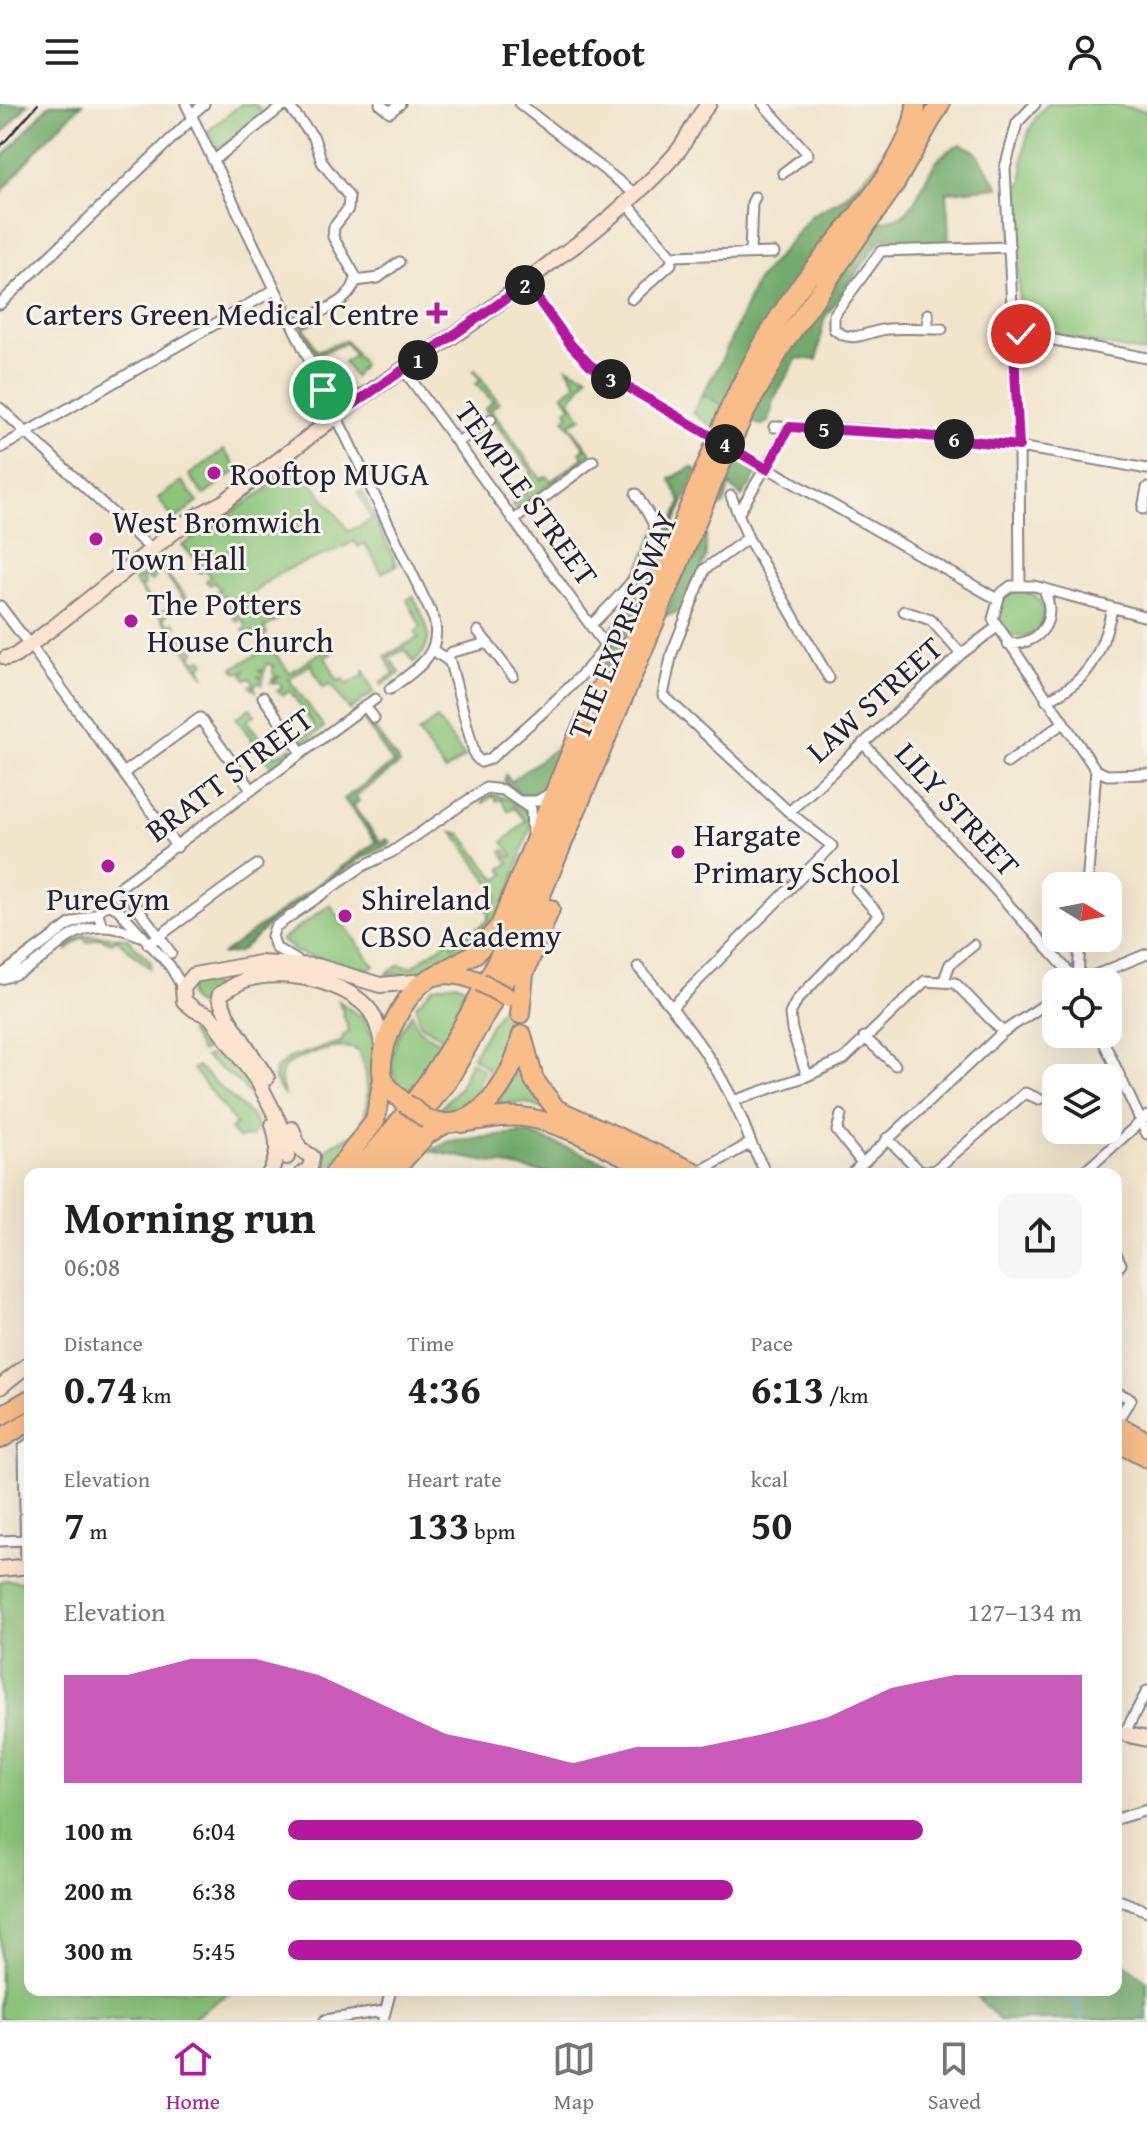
<!DOCTYPE html>
<html lang="en">
<head>
<meta charset="utf-8">
<style>
  body { margin:0; font-family:"Gentium Book Plus",serif; background:#f6f6f6; color:#222; height:100vh; display:flex; flex-direction:column; font-size:30px; white-space:nowrap }
  * { box-sizing:border-box; margin:0 }
  p { font-size:26px; color:#767676 }
  .icon { flex:none; width:44px; height:44px; fill:none; stroke:currentColor; stroke-width:2; stroke-linecap:round; stroke-linejoin:round }
  .map { position:relative; flex:1; overflow:hidden }
  .side { position:absolute; left:24px; top:1064px; width:1098px; height:828px; display:flex; flex-direction:column; background:#fff; border-radius:16px; box-shadow:0 8px 32px #0002 }
  .side>* { flex:none }
  .needle { width:52px; rotate:100deg }
  .buttons { position:absolute; left:1042px; top:768px; display:grid; gap:16px }
  .buttons a { display:grid; place-items:center; width:80px; height:80px; border-radius:16px; background:#fff; box-shadow:0 8px 32px #0002; font-size:40px }
  .pin { position:absolute; display:grid; place-items:center; width:68px; height:68px; color:#fff; margin:-34px; border:4px solid #fff; border-radius:50%; box-shadow:0 2px 8px #0007 }
  .km { position:absolute; width:40px; height:40px; margin:-20px; border-radius:50%; background:#222; color:#fff; font-size:22px; line-height:40px; text-align:center }
  .round { display:grid; place-items:center; flex:none; width:84px; height:84px; border-radius:16px; background:#f6f6f6 }
  .summary { display:flex; align-items:center; justify-content:space-between; height:136px; padding:0 40px }
  h1 { font-size:44px; font-weight:600; line-height:60px }
  .metrics { display:grid; grid-template-columns:repeat(3,1fr); gap:12px; height:136px; padding:8px 40px }
  .metrics div { display:grid; align-content:center }
  .metrics b { font-size:40px; font-weight:600 }
  .metrics small { font-size:22px; font-weight:400 }
  .metrics p { font-size:22px }
  .chart { height:224px; padding:16px 40px }
  .chart p { display:flex; justify-content:space-between }
  .chart svg { width:100%; height:144px; margin-top:8px; fill:#b5179e; opacity:.7 }
  ul { padding:0 40px; list-style:none; font-size:26px }
  li { display:grid; grid-template-columns:128px 96px 1fr; align-items:center; height:60px }
  li i { height:20px; border-radius:10px; background:#b5179e }
  header { display:flex; justify-content:space-between; align-items:center; height:104px; padding:0 40px; background:#fff; font-size:36px; font-weight:600 }
  .tab-bar { display:flex; justify-content:space-around; align-items:center; height:112px; border-top:2px solid #e0e0e0; background:#fff; font-size:22px; color:#767676 }
  .tab-bar a { display:grid; justify-items:center; gap:4px }
  .tab-bar .current { color:#b5179e }
  .map>svg:first-child { display:block }
  .green { fill:#8cc57a; stroke:#57745a; stroke-width:2 }
  .forest { fill:#71aa6a; stroke:#4a6652; stroke-width:2 }
  .lines { fill:none; stroke-linecap:round; stroke-linejoin:round }
  .stream { stroke:#48afc8; stroke-width:3 }
  .street-casing { stroke:#8a8484; stroke-width:13 }
  .secondary-casing { stroke:#8a8484; stroke-width:18 }
  .highway-casing { stroke:#8a8484; stroke-width:22 }
  .street { stroke:#fff; stroke-width:9 }
  .secondary { stroke:#fce5d0; stroke-width:14 }
  .highway { stroke:#f8bd89; stroke-width:18 }
  .tram { stroke:#22223b; stroke-width:2 }
  .highway-bridge-casing { stroke:#8a8484; stroke-width:22; stroke-linecap:butt }
  .highway-bridge { stroke:#f8bd89; stroke-width:18 }
  .route-casing { stroke:#fff; stroke-width:16 }
  .route { stroke:#b5179e; stroke-width:10 }
  .poi-dot { fill:#b5179e; stroke:#f7f3e8; stroke-width:3 }
  .labels { text-anchor:middle; dominant-baseline:central; stroke-width:6; stroke-linejoin:round; paint-order:stroke }
  .poi-label { font-size:32px; fill:#22223b; stroke:#f7f3e8; text-anchor:start }
  .street-label { font-size:32px; fill:#22223b; stroke:#f7f3e8 }
</style>
</head>
<body>
<header><svg class="icon" aria-label="menu" viewBox="0 0 24 24"><path d="M4 6h16M4 12h16M4 18h16"/></svg>Fleetfoot<svg class="icon" aria-label="person" viewBox="0 0 24 24"><circle cx="12" cy="8" r="4"/><path d="M4 21q1-7 8-7t8 7"/></svg></header>
<div class="map">
<svg width="1147" height="1916" viewBox="0 0 1147 1916">
  <rect width="100%" height="100%" fill="#f7f3e8"/>
  <filter id="ink" filterUnits="userSpaceOnUse"><feTurbulence type="fractalNoise" baseFrequency=".0125" numOctaves="2"/><feDisplacementMap in="SourceGraphic" scale="16" xChannelSelector="R" yChannelSelector="G"/><feConvolveMatrix kernelMatrix="1 2 1 2 8 2 1 2 1" color-interpolation-filters="sRGB"/></filter>
  <filter id="wash" filterUnits="userSpaceOnUse"><feTurbulence type="fractalNoise" baseFrequency=".006" numOctaves="4" result="noise"/><feDisplacementMap in="SourceGraphic" scale="32" xChannelSelector="R" yChannelSelector="G"/><feGaussianBlur stdDeviation="1.8" result="paint"/><feColorMatrix in="noise" values="0 0 0 0 0 0 0 0 0 0 0 0 0 0 0 0 0 1.4 0 .05"/><feComposite in="paint" operator="in"/></filter>
  <g filter="url(#wash)">
    <rect width="100%" height="100%" fill="#f1e5cc"/>
    <path class="green" d="M241 0H255L264 10 219 47 208 27Z
      M903 0H907C903 59 810 160 773 209L801 162 858 87C860 72 873 67 880 55 891 39 900 19 903 0Z
      M1048 0H1111L1147 7V249L1020 225 1015 85 1023 78C1022 49 1025 20 1048 0Z
      M320 213 321 216 304 223 317 247 346 236 363 260 354 273 344 258 354 251 346 239 315 252 302 222Z
      M567 263 588 272 570 297 582 314 569 320 592 350 515 405 512 400 528 387 525 382 532 376 529 371 532 368 485 305 493 297 475 280 481 276 473 267 475 266 499 298 491 305 541 375 547 372 551 377 584 353 580 348 585 344 564 315 569 311 566 306 571 302 563 290 577 280Z
      M702 290 723 301 713 323 693 309Z
      M224 346 238 366 204 391 189 371Z
      M297 358 349 427 372 416 358 388 362 387 397 461 382 469 365 439 358 443 355 437C315 460 288 456 254 489 252 502 264 516 276 517L264 524 267 530 263 534 290 569 328 543 331 550 325 553 338 577 344 575 347 580 363 572V565L374 588 350 606 330 580 323 584 311 560 289 575 324 623 306 638 301 637 314 622 290 587 283 591 277 587 282 584 280 579 273 580 277 575 271 578 273 574 279 573 273 570V561L266 560 265 567 258 566 264 570V573L257 572 263 576 262 581 259 578 254 582 257 588 250 582 254 579 250 574 246 576 243 571 245 566 238 569 233 564 259 549 257 544 261 540 251 527 246 530 243 526 247 522 242 515 237 518 234 514 238 510 233 503 228 506 225 501 229 498 223 490 219 494 215 489 220 485 214 478 210 481 206 477 210 473 205 466 200 469 196 464 201 460 182 442 265 386 280 370 284 372Z
      M182 377 198 398 174 416 158 394Z
      M158 460 191 499 188 501 160 463 153 468 156 473 151 477 147 472 142 476 145 481 141 484 150 497 155 494 158 498 154 501 159 509 165 506 168 510 163 514 169 521 174 518 177 522 172 526 178 534 183 530 186 534 181 538 187 546 192 543 195 547 191 551 196 558 202 555 205 559 200 563 205 573 134 477Z
      M998 510a23 23 0 1 1 46 0a23 23 0 1 1-46 0Z
      M413 492C425 516 440 537 414 558L405 546 389 553 400 569 382 581 380 578 394 570 385 552 418 534 415 528 421 523 407 496Z
      M250 604 255 611 247 617 274 652 292 644V649L272 663 236 614Z
      M437 615 465 653 445 667 418 629Z
      M491 690C507 693 517 699 530 711V725C519 755 509 798 493 824 478 848 430 869 403 874L402 870H386L398 861 412 863 449 836 453 841 486 818 489 810 484 803 496 796 498 790 453 728 461 730 497 776 505 770 501 765 509 759 502 748 505 746 510 753 513 751 503 738 526 717 514 703 508 707 501 695 497 697 493 692 483 699V692Z
      M330 801 374 862 366 867 296 848 281 836Z
      M84 831 127 834 151 858 150 864 116 835 112 839 100 834 87 838 83 833 67 846 65 843Z
      M189 889a13 13 0 1 1 26 0a13 13 0 1 1-26 0Z
      M455 879 476 886 449 938 420 920 416 901 434 883Z
      M339 897 359 912 362 910 374 936 370 1010 352 1039 324 1070H316C320 1063 322 1054 326 1047 333 1038 337 1038 346 1034 374 1022 370 972 359 949 352 934 293 953 285 963 278 972 282 984 285 993L274 975 275 966 289 954 343 937 342 933 349 928Z
      M503 901C532 928 500 965 484 991L488 965 472 952Z
      M412 909 418 925 446 942 410 992C379 968 393 936 412 909Z
      M203 916 209 919 223 939 201 948 189 927 193 919Z
      M222 946 251 984 263 1011 242 981 205 953Z
      M524 953 549 1007 526 999H497Z
      M470 957 483 966 477 990 481 997 462 1011 435 1010 460 983Z
      M197 962 254 1014 257 1023 252 1033 238 1034 230 1025 236 1020 193 965Z
      M7 1476 30 1479V1886H234L189 1916H0V1477Z"/>
    <path class="forest" d="M0 0H28L0 32Z
      M50 0H82L39 43 0 90V56Z
      M961 40 975 47 999 83 947 88 949 140 906 141 900 134 881 135 824 215 817 256 797 254 774 295 769 318 761 321 747 317 780 260 877 117C929 120 913 57 961 40Z
      M859 78 858 87C804 159 765 221 723 301L702 290 720 260 756 178 812 111 845 93Z
      M730 355 757 370 742 393 729 381 724 401 713 404 706 425V453L682 507 665 512Z
      M692 363 697 366 642 498 589 599 554 679 539 693H523L504 678 506 671 511 677 556 644 609 551 612 522 631 506 630 482 658 424 674 416 681 398 670 375Z
      M367 614 400 660 356 692 359 697 353 702 381 739 387 735 391 739 362 754 273 817 239 848 221 851 376 738 344 695 393 659 363 615Z
      M527 1029 639 1070H552L430 1047 450 1037Z
      M1116 1853 1147 1877V1916H999L971 1886H1116Z"/>
    <g class="lines">
      <path class="stream" d="M1064 1886 1078 1903 1082 1916"/>
    </g>
  </g>
  <g filter="url(#ink)">
    <g class="lines">
      <defs>
        <path id="street" d="M186 0 434 515C443 551 415 566 390 585
          M287 0 314 34 322 58 349 93 348 105 334 123 333 133 356 173C353 200 313 210 292 220
          M380 0 390 8 400 0
          M520 0 634 89
          M763 0 808 50 783 69
          M191 11 204 0
          M213 57 285 0
          M625 97 672 152 774 149
          M750 149 752 99 755 93
          M356 177 378 174 399 158
          M524 177 571 241 598 267 997 495
          M632 195 671 160 672 152
          M0 200 193 14
          M928 225V210
          M942 225C925 225 907 224 889 225 868 226 853 242 834 225V211L881 147 1010 143
          M1013 228 1147 254
          M404 266 604 540C602 560 510 637 490 655L481 658 475 652 450 558 433 546
          M0 304 151 445
          M774 323C900 323 1024 342 1147 365
          M458 338 491 315
          M0 344 274 186
          M731 392 748 434 829 574
          M1143 405 1147 384
          M740 407 789 323
          M514 416 593 357
          M1020 481 1019 342 1005 64 1017 19 1035 0
          M0 502 25 535
          M904 507 931 516 961 550
          M1147 513 1034 482H1011L1000 490 993 515 1096 666 1107 671 1147 670
          M591 521C609 503 657 457 656 430 655 417 642 401 636 390
          M478 527 513 572
          M1008 540C1041 541 1059 515 1043 484
          M30 541 177 743
          M446 554 452 548 488 539
          M263 593 302 649
          M1046 596C1090 578 1102 548 1112 505
          M365 602 374 614
          M863 639 1078 878
          M1007 659 1063 619
          M125 668 200 614 252 686
          M522 697H537L552 688
          M789 708 961 550 997 523
          M1087 782 1096 666
          M132 796 171 849
          M102 803 110 801 118 805 170 862 183 884
          M102 823 98 809 113 788 375 595
          M148 840 257 761
          M298 857 276 844 272 832 275 823 361 763 392 748 486 684 503 686 531 705 532 729
          M638 863C686 920 726 967 751 1039L697 1069
          M0 872 70 820 98 809
          M0 875C59 862 64 800 141 832
          M944 876 950 860 974 841
          M1078 878 1147 850
          M1078 878 1080 834
          M673 902 832 742 789 708 663 591 672 549 705 465 748 434
          M1100 930 1147 1030
          M864 933 895 961
          M807 972 792 926 790 910 797 896 879 811 856 785
          M736 996 807 972 844 955 925 877 955 879 1003 928
          M841 1011 837 1027 862 1059
          M887 1034 920 1067H934L1025 989 1039 995
          M751 1039 766 1070
          M851 1070 1003 928 1056 893
          M1082 1070 1147 1012
          M1116 1150 1121 1160 1116 1166
          M1116 1288 1131 1295 1116 1318
          M0 1437 26 1436
          M26 1462 24 1343 30 1339
          M1124 1630 1147 1587
          M1116 1715 1147 1706
          M1116 1795 1147 1807
          M325 1916 384 1907
          M383 1916 391 1886"/>
        <path id="secondary" d="M556 154C588 136 654 76 678 47 690 32 695 14 709 0
          M6 554 15 552 55 522 189 416 224 398 352 300 475 217 562 150
          M220 890C229 885 238 878 248 875 283 864 348 877 371 908 378 919 380 931 383 943
          M219 893 229 916 267 974
          M292 1025 299 1044 312 1053 310 1064 302 1070
          M287 1053 288 1036 259 979 210 912 195 906 184 897 183 884 194 871 259 859 317 862 380 881 424 877
          M269 1070C279 1053 279 1039 273 1021
          M0 1283 30 1259
          M0 1465 30 1462
          M1116 1628 1147 1635"/>
        <path id="highway" d="M730 304C748 265 769 227 794 191 828 142 913 60 916 0
          M744 310 783 240 893 83 940 0
          M434 872 476 849 500 822 579 629 604 578
          M520 910 524 870 550 805
          M522 931 534 976 556 1005 699 1070
          M405 999C397 992 388 985 384 976 373 950 406 883 432 873 449 867 465 871 480 878
          M428 1016C477 1034 513 974 521 934
          M462 1019C484 1015 507 1010 529 1014 574 1022 619 1051 660 1070
          M334 1070 375 1017 383 975
          M355 1070C464 953 517 819 576 674 618 573 661 472 703 370
          M373 1070 447 978 508 870 714 375
          M391 1070 426 1031 447 1019
          M0 1312 30 1295
          M1116 1321 1147 1337
          M0 1335 30 1317
          M1116 1338 1147 1354"/>
      </defs>
      <use href="#street" class="street-casing"/>
      <use href="#secondary" class="secondary-casing"/>
      <use href="#highway" class="highway-casing"/>
      <use href="#street" class="street"/>
      <use href="#secondary" class="secondary"/>
      <use href="#highway" class="highway"/>
      <path class="tram" d="M0 43 38 0"/>
      <defs>
        <path id="highway-bridge" d="M703 370 730 304
          M714 375 744 310
          M480 878 507 893
          M405 999 428 1016"/>
      </defs>
      <use href="#highway-bridge" class="highway-bridge-casing"/>
      <use href="#highway-bridge" class="highway-bridge"/>
    </g>
  </g>
  <g class="lines" filter="url(#ink)">
    <defs>
      <path id="route" d="M323 286 335 313 527 180 571 241 590 261 767 365 789 323 907 330 1019 342 1013 228 1021 230"/>
    </defs>
    <use href="#route" class="route-casing"/>
    <use href="#route" class="route"/>
  </g>
  <g class="poi-dot">
    <path d="M433 197h8v8h8v8h-8v8h-8v-8h-8v-8h8z"/>
    <circle cx="214" cy="369" r="8"/>
    <circle cx="96" cy="435" r="8"/>
    <circle cx="131" cy="517" r="8"/>
    <circle cx="678" cy="748" r="8"/>
    <circle cx="108" cy="762" r="8"/>
    <circle cx="345" cy="812" r="8"/>
  </g>
  <g class="labels">
    <g class="poi-label">
      <text x="419" y="209" text-anchor="end">Carters Green Medical Centre</text>
      <text x="230" y="369">Rooftop MUGA</text>
      <text x="112" y="417">West Bromwich<tspan x="112" dy="37">Town Hall</tspan></text>
      <text x="147" y="499">The Potters<tspan x="147" dy="37">House Church</tspan></text>
      <text x="694" y="730">Hargate<tspan x="694" dy="37">Primary School</tspan></text>
      <text x="108" y="794" text-anchor="middle">PureGym</text>
      <text x="361" y="794">Shireland<tspan x="361" dy="37">CBSO Academy</tspan></text>
    </g>
    <g class="street-label">
      <text transform="translate(527 389) rotate(54)">TEMPLE STREET</text>
      <text transform="translate(622 521) rotate(-68)">THE EXPRESSWAY</text>
      <text transform="translate(874 595) rotate(-42)">LAW STREET</text>
      <text transform="translate(229 670) rotate(-37)">BRATT STREET</text>
      <text transform="translate(958 705) rotate(48)">LILY STREET</text>
    </g>
  </g>
</svg>
<div class="buttons">
<a><svg class="needle" viewBox="-14 -14 28 28"><path d="M0-13l5 13h-10z" fill="#e53935"/><path d="M0 13l5-13h-10z" fill="#767676"/></svg></a>
<a><svg class="icon" aria-label="locate" viewBox="0 0 24 24"><circle cx="12" cy="12" r="6"/><path d="M12 2v4M12 18v4M2 12h4M18 12h4"/></svg></a>
<a><svg class="icon" aria-label="layers" viewBox="0 0 24 24"><path d="M12 4l9 5-9 5-9-5zM3 14l9 5 9-5"/></svg></a>
</div>
<div class="pin" style="left:323px;top:286px;background:#1e9e55"><svg class="icon" aria-label="arrive" viewBox="0 0 24 24"><path d="M6 21V4h12l-3 4 3 4H6"/></svg></div>
<div class="pin" style="left:1021px;top:230px;background:#d93025"><svg class="icon" aria-label="check" viewBox="0 0 24 24"><path d="M5 12l5 5 9-10"/></svg></div>
<b class="km" style="left:418px;top:256px">1</b>
<b class="km" style="left:525px;top:181px">2</b>
<b class="km" style="left:611px;top:275px">3</b>
<b class="km" style="left:725px;top:340px">4</b>
<b class="km" style="left:824px;top:325px">5</b>
<b class="km" style="left:954px;top:335px">6</b>
<section class="side">
<div class="summary"><div><h1>Morning run</h1><p>06:08</p></div><a class="round"><svg class="icon" aria-label="share" viewBox="0 0 24 24"><path d="M12 15V3M7 8l5-5 5 5M5 13v7h14v-7"/></svg></a></div>
<div class="metrics">
<div><p>Distance</p><b>0.74<small> km</small></b></div>
<div><p>Time</p><b>4:36</b></div>
<div><p>Pace</p><b>6:13<small> /km</small></b></div>
</div>
<div class="metrics">
<div><p>Elevation</p><b>7<small> m</small></b></div>
<div><p>Heart rate</p><b>133<small> bpm</small></b></div>
<div><p>kcal</p><b>50</b></div>
</div>
<div class="chart"><p><span>Elevation</span>127–134 m</p>
<svg viewBox="0 0 160 44" preserveAspectRatio="none"><path d="M0 44V11L10 11L20 6L30 6L40 11L50 20L60 29L70 33L80 38L90 33L100 33L110 29L120 24L130 15L140 11L150 11L160 11V44z"/></svg>
</div>
<ul>
<li><b>100 m</b>6:04<i style="width:80%"></i></li>
<li><b>200 m</b>6:38<i style="width:56%"></i></li>
<li><b>300 m</b>5:45<i style="width:100%"></i></li>
</ul>
</section>
</div>
<nav class="tab-bar">
<a class="current"><svg class="icon" aria-label="home" viewBox="0 0 24 24"><path d="M3 11l9-7 9 7M6 9v11h12V9"/></svg>Home</a>
<a><svg class="icon" aria-label="map" viewBox="0 0 24 24"><path d="M3 6l6-2 6 2 6-2v14l-6 2-6-2-6 2zM9 4v14M15 6v14"/></svg>Map</a>
<a><svg class="icon" aria-label="saved" viewBox="0 0 24 24"><path d="M7 4h10v16l-5-4-5 4z"/></svg>Saved</a>
</nav>
</body>
</html>
